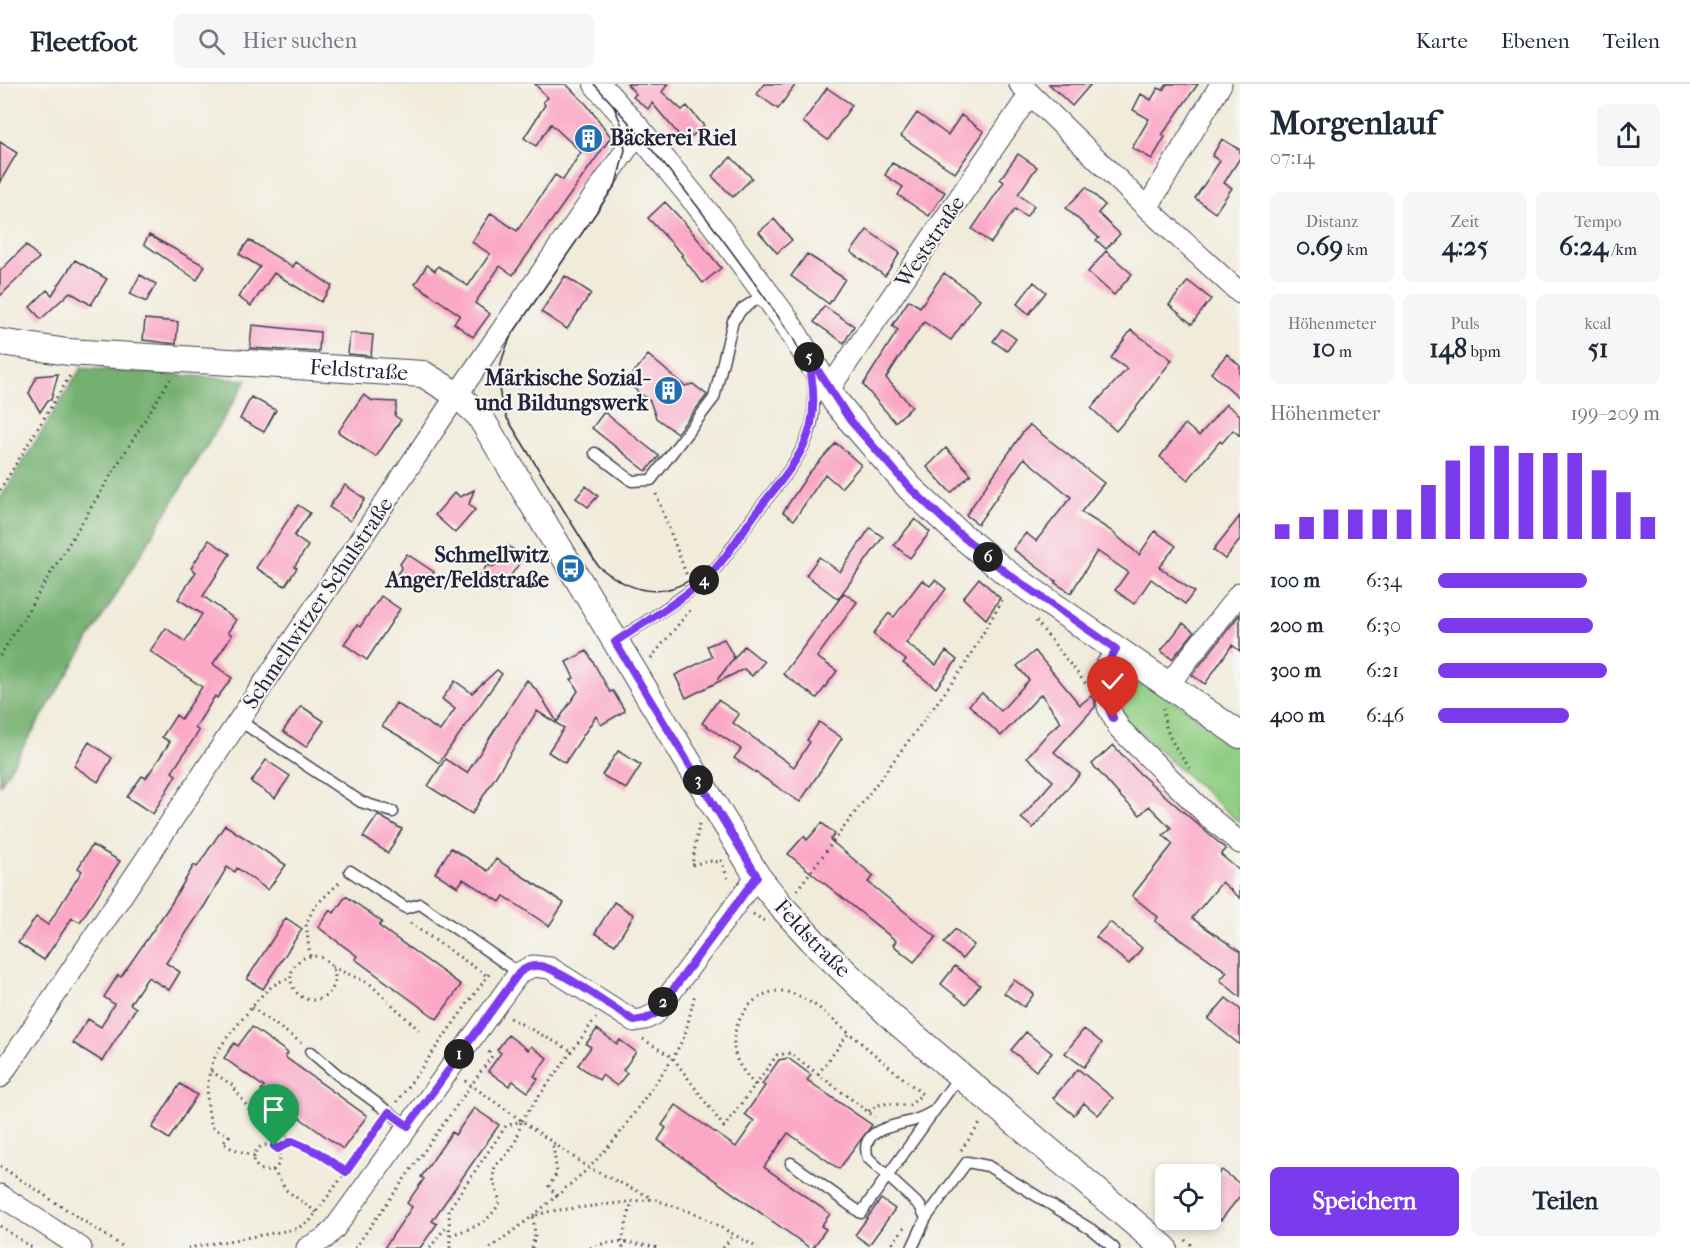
<!DOCTYPE html>
<html lang="de">
<head>
<meta charset="utf-8">
<style>
  body { margin:0; font-family:"IM FELL French Canon",serif; background:#f6f6f7; color:#1f2937; height:100vh; display:flex; flex-direction:column; font-size:22px; white-space:nowrap }
  * { box-sizing:border-box; margin:0 }
  p { font-size:20px; color:#747a83 }
  .icon { flex:none; width:33px; height:33px; fill:none; stroke:currentColor; stroke-width:2; stroke-linecap:round; stroke-linejoin:round }
  .map { position:relative; flex:1; overflow:hidden }
  .sheet { display:flex; flex-direction:column; background:#fff; width:450px }
  .sheet>* { flex:none }
  .tools { position:absolute; left:1155px; top:1080px; display:grid; gap:12px }
  .tools a { display:grid; place-items:center; width:66px; height:66px; border-radius:9px; background:#fff; box-shadow:0 3px 9px #0003; font-size:30px }
  .pin { position:absolute; display:grid; place-items:center; width:51px; height:51px; color:#fff; margin:-62px -26px; border-radius:50% 50% 50% 0; rotate:-45deg; box-shadow:0 0 6px #0007 }
  .pin .icon { rotate:45deg }
  .km { position:absolute; width:30px; height:30px; margin:-15px; border-radius:50%; background:#222; color:#fff; font-size:16px; line-height:30px; text-align:center }
  .round { display:grid; place-items:center; flex:none; width:63px; height:63px; border-radius:9px; background:#f6f6f7 }
  .overview { display:flex; align-items:center; justify-content:space-between; height:102px; padding:0 30px }
  h1 { font-size:33px; font-weight:700; line-height:45px }
  .metrics { display:grid; grid-template-columns:repeat(3,1fr); gap:9px; height:102px; padding:6px 30px }
  .metrics div { display:grid; align-content:center; border-radius:9px; background:#f6f6f7; text-align:center }
  .metrics b { font-size:26px; font-weight:700 }
  .metrics small { font-size:16px; font-weight:400 }
  .metrics p { font-size:16px }
  .chart { height:168px; padding:12px 30px }
  .chart p { display:flex; justify-content:space-between }
  .chart svg { width:100%; height:108px; margin-top:6px; stroke:#7c3aed; stroke-width:6 }
  .cta { display:flex; gap:12px; margin-top:auto; padding:12px 30px }
  .cta a { flex:1; height:69px; border-radius:9px; background:#7c3aed; color:#fff; font-size:24px; font-weight:700; line-height:69px; text-align:center }
  .cta a+a { background:#f6f6f7; color:#1f2937 }
  ul { padding:0 30px; list-style:none; font-size:20px }
  li { display:grid; grid-template-columns:96px 72px 1fr; align-items:center; height:45px }
  li i { height:15px; border-radius:8px; background:#7c3aed }
  header { display:flex; align-items:center; gap:36px; box-sizing:border-box; height:84px; padding:0 30px; background:#fff; border-bottom:2px solid #e0e1e3 }
  header strong { font-size:28px }
  nav { display:flex; gap:33px; margin-inline-start:auto; font-size:21px }
  .search { width:420px; height:54px; background:#f6f6f7; display:flex; align-items:center; gap:15px; box-sizing:border-box; padding:0 21px; border-radius:9px; color:#747a83; font-size:22px }
  main { display:flex; flex:1; min-height:0 }
  .map>svg:first-child { display:block }
  .green { fill:#90cd82; stroke:#59785e; stroke-width:1.5 }
  .forest { fill:#74b070; stroke:#4b6956; stroke-width:1.5 }
  .building { fill:#fba7c6 }
  .lines { fill:none; stroke-linecap:round; stroke-linejoin:round }
  .service-casing { stroke:#414053; stroke-width:13 }
  .minor-casing { stroke:#414053; stroke-width:23 }
  .tertiary-casing { stroke:#414053; stroke-width:28 }
  .path { stroke:#414053; stroke-width:3; stroke-dasharray:1.5 4.5; stroke-linecap:butt }
  .service { stroke:#fff; stroke-width:10 }
  .minor { stroke:#fff; stroke-width:21 }
  .tertiary { stroke:#fff; stroke-width:26 }
  .tram { stroke:#22223b; stroke-width:1.5 }
  .route-casing { stroke:#fff; stroke-width:12 }
  .route { stroke:#7c3aed; stroke-width:8 }
  .labels { text-anchor:middle; dominant-baseline:central; stroke-width:4.5; stroke-linejoin:round; paint-order:stroke }
  .poi-label { font-size:22px; font-weight:bold; fill:#22223b; stroke:#f6f6f2; text-anchor:end }
  .street-label { font-size:22px; fill:#22223b; stroke:#f6f6f2 }
</style>
</head>
<body>
<header>
<strong>Fleetfoot</strong>
<div class="search"><svg class="icon" aria-label="search" viewBox="0 0 24 24"><circle cx="10" cy="10" r="6"/><path d="M15 15l6 6"/></svg>Hier suchen</div>
<nav><a>Karte</a><a>Ebenen</a><a>Teilen</a></nav>
</header>
<main>
<div class="map">
<svg width="1240" height="1164" viewBox="0 0 1240 1164">
  <rect width="100%" height="100%" fill="#f6f6f2"/>
  <filter id="ink" filterUnits="userSpaceOnUse"><feTurbulence type="fractalNoise" baseFrequency=".0167" numOctaves="2"/><feDisplacementMap in="SourceGraphic" scale="12" xChannelSelector="R" yChannelSelector="G"/><feConvolveMatrix kernelMatrix="1 2 1 2 8 2 1 2 1" color-interpolation-filters="sRGB"/></filter>
  <filter id="wash" filterUnits="userSpaceOnUse"><feTurbulence type="fractalNoise" baseFrequency=".008" numOctaves="4" result="noise"/><feDisplacementMap in="SourceGraphic" scale="24" xChannelSelector="R" yChannelSelector="G"/><feGaussianBlur stdDeviation="1.35" result="paint"/><feColorMatrix in="noise" values="0 0 0 0 0 0 0 0 0 0 0 0 0 0 0 0 0 1.4 0 .05"/><feComposite in="paint" operator="in"/></filter>
  <g filter="url(#wash)">
    <rect width="100%" height="100%" fill="#f1ebda"/>
    <path class="green" d="M1122 582 1240 661V739L1131 641 1115 623 1111 599Z"/>
    <path class="forest" d="M81 284 247 296 0 701V415Z"/>
    <g id="blocks">
      <path class="building" d="M535 0H566L587 21 611 53 513 191 500 182 475 219 490 230 473 253 454 239 460 231 415 200 427 181 435 187 438 182 468 202 490 170 472 158 491 129 517 147 555 91 563 96 581 68 551 40 536 62 524 54 545 21 543 18 548 14Z
        M627 0H668L662 8 682 26 687 22 704 42 685 58 652 19 648 25 633 13 636 10Z
        M764 0H796L778 25 757 10Z
        M1049 0H1091L1072 22Z
        M1167 0H1198L1162 51 1165 53 1152 75 1132 64 1149 35 1133 26 1141 10 1151 16 1158 4 1163 6Z
        M827 4 852 21 828 56 803 38Z
        M917 29 948 51 961 31 984 48 955 89 901 52Z
        M1222 55 1240 66V74L1224 99 1232 104 1215 129 1195 114 1220 77 1212 72Z
        M0 58 17 69 0 98Z
        M1018 70 1037 83 1018 110 1034 122 1026 133 1015 125 991 159 972 145 1004 98 1000 95Z
        M731 73 752 94 733 113 712 92Z
        M892 79 945 108 929 132 898 111 903 103 885 91Z
        M1086 103 1105 121 1098 129 1120 150 1106 165 1096 156 1099 154 1066 124Z
        M665 118 684 138 721 184 703 199 681 172 683 171 648 134Z
        M774 135 792 156 777 169 759 148Z
        M867 146 900 169 885 192 851 168Z
        M149 151 205 182 197 196 144 160Z
        M249 156 293 183 296 178 332 202 321 218 274 189 251 222 238 213 260 183 239 170Z
        M26 161 39 174 0 212V187Z
        M1106 167 1132 190 1114 211 1088 188Z
        M807 170 845 195 829 220 791 192Z
        M75 176 107 195 91 221 70 208 41 235 30 223 47 206 52 211Z
        M944 189 980 215 951 256 924 238 900 272 886 294 912 323 895 338 863 301 898 246 892 242 909 216 920 223Z
        M140 191 156 200 146 218 130 210Z
        M565 192 591 209 567 245 541 228Z
        M1188 197 1211 215 1192 240 1169 221Z
        M1034 198 1046 208 1029 230 1017 220Z
        M824 222 854 242 844 259 814 238Z
        M145 235 178 238 176 260 143 256Z
        M252 241 320 248 319 268 250 264Z
        M1002 245 1016 255 1007 267 993 257Z
        M1131 246 1172 276 1135 325 1116 347 1091 324 1127 285 1111 274Z
        M350 249 373 251 371 272 348 270Z
        M1227 270 1240 282V314L1211 289Z
        M648 271 685 302 693 300 707 311 677 349 656 334 650 317 626 298Z
        M58 290 51 316H48L40 328 29 309 37 292Z
        M363 311 373 317 397 318 395 332 401 336 376 373 338 348Z
        M251 313 276 326 264 348 240 335Z
        M1226 320 1240 331V352L1233 346 1222 359 1220 357 1188 396 1160 373 1185 340 1199 352Z
        M604 328 659 372 646 387 592 344Z
        M1030 341 1104 399 1081 428 1110 446 1139 471 1155 447 1176 462 1159 483 1194 508 1185 520 1151 495 1134 520 1115 506 1128 488 1097 467 1071 509 1055 499 1056 497 1013 465 1026 449 1036 457 1071 413 1024 374 978 440 966 431 1023 348Z
        M836 359 861 381 841 404 825 390 794 436 783 428 809 389Z
        M946 364 971 390 951 409 927 383Z
        M345 401 365 415 350 437 329 423Z
        M586 402 598 412 588 423 576 414Z
        M474 406 469 420 475 426 455 449 435 431 455 408 460 413Z
        M298 421 310 429 294 452 308 462 294 483 297 484 285 502 256 484Z
        M1240 432V456L1225 475 1213 466Z
        M915 435 930 448 910 474 894 461Z
        M870 444 883 453 838 515 806 491 819 473 840 488Z
        M209 456 230 470 203 512 236 536 228 548 232 551 213 580 232 594 217 614 215 612 195 644 199 647 172 688 176 691 153 730 127 713 142 692 146 694 170 658 162 653 176 631 181 635 202 603 150 567 166 544 185 558 202 530 178 515 196 488 191 484Z
        M508 462 524 473 499 508 479 493 487 481 494 483Z
        M407 470 434 488 422 506 397 490 402 483 400 480Z
        M979 494 1000 514 986 535 963 514Z
        M922 496 930 502 935 496 946 505 906 559 936 581 946 567 957 576 936 604 903 579 906 576 873 550 889 529 894 533Z
        M844 509 857 518 817 573 837 587 817 614 783 590Z
        M381 512 400 525 367 576 344 560 357 541 360 543Z
        M1240 530V567L1232 561 1205 600 1192 591Z
        M1183 539 1194 548 1172 575 1161 567Z
        M724 555 734 574 717 596 744 562 764 578 752 592 744 585 686 614 675 591 712 573 707 562Z
        M587 567 610 608 613 607 625 627 601 641 596 632 565 679 548 668 564 644 537 627 472 730 428 702 445 675 467 689 527 596 539 609 557 638 578 607 571 595 574 594 566 578Z
        M1035 567 1080 621 1091 612 1095 616V623L1054 668 1080 690 1033 744 1021 734 1053 697 1027 673 1049 648 1061 638 1041 610 1001 652 969 621 982 609 1001 627 1029 596 1017 582Z
        M497 586 502 590 439 679 406 656 382 642 396 619 440 647 455 625 442 615 455 597 472 609Z
        M718 616 739 630 733 639 794 683 810 658 807 656 819 638 842 654 800 718 734 674 741 665 702 639Z
        M301 622 324 637 306 663 283 647Z
        M89 658 112 674 98 698 74 682Z
        M1113 661 1139 689 1226 765 1221 771 1240 787V814L1222 798 1192 834 1240 868V913L1220 896 1227 888 1155 837 1158 833 1132 812 1173 760 1163 751 1171 744 1149 722 1140 731 1122 714 1092 680Z
        M618 667 641 681 626 705 602 691Z
        M266 676 290 692 275 714 251 698Z
        M378 731 402 745 388 769 363 753Z
        M822 739 835 750 830 756 874 792 868 798 936 853 914 878 893 861 896 857 788 770 804 752 807 756Z
        M225 741 286 781 268 806 237 784 235 788 227 783 205 821 166 879 180 888 169 906 148 893 130 920 136 924 102 977 73 959 88 935 101 943 114 920 104 913 118 891 121 893 171 820 194 781 197 783Z
        M92 761 120 777 80 838 72 834 44 876 18 859 36 833 48 841 82 787 78 784Z
        M451 764 488 787 496 775 564 819 549 842 504 812 500 818 463 795 458 803 435 789Z
        M346 812 382 838 379 842 461 901 437 935 355 875 357 872 318 843 330 826 334 829Z
        M614 818 634 831 615 861 595 849Z
        M286 834 302 845 263 905 247 895Z
        M1110 838 1142 864 1129 880 1096 853Z
        M955 845 974 861 962 875 944 859Z
        M955 882 980 901 966 920 941 900Z
        M1014 896 1034 910 1024 923 1004 909Z
        M1226 914 1240 925V961L1208 935Z
        M252 943 288 969 285 973 367 1032 343 1065 261 1006 264 1003 224 974 234 959 238 962Z
        M597 945 617 960 620 956 636 968 623 986 627 989 617 1002 602 991 599 996 578 981 591 963 586 960Z
        M1084 945 1102 959 1084 983 1065 969Z
        M1026 948 1052 969 1036 987 1011 966Z
        M508 951 528 966 531 962 547 974 534 992 538 995 528 1008 513 997 509 1002 488 987 501 969 497 966Z
        M788 974 811 991 807 996 872 1041 839 1085 788 1049 764 1083 830 1130 821 1142 826 1145 813 1164H810L658 1056 666 1044 662 1041 676 1021 736 1063 754 1037 745 1030 765 1002 762 1000 779 976Z
        M1078 985 1113 1014 1098 1031 1084 1019 1074 1031 1053 1014Z
        M180 1000 197 1011 169 1055 152 1044Z
        M474 1024 499 1041 432 1137 437 1140 420 1164H384L412 1123 407 1119 424 1095 421 1093 452 1048 455 1051Z
        M1222 1086 1240 1100V1112L1221 1136 1210 1128V1100Z
        M881 1115 895 1125 869 1161 855 1151Z"/>
    </g>
  </g>
  <g filter="url(#ink)">
    <use href="#blocks" fill-opacity="0" stroke="#414053" stroke-width="1.5"/>
    <g class="lines">
      <defs>
        <path id="service" d="M595 369 632 397 651 396 714 314 733 237 742 225 765 210
          M615 558C645 538 677 519 705 495 724 478 738 454 752 434 773 406 802 376 811 342 815 326 814 307 813 292
          M240 637 361 718 393 728
          M350 787 406 824 420 820 519 889
          M311 968 338 991 408 1042
          M791 1079 861 1129 960 991
          M926 1134 920 1122 868 1074C857 1044 897 1042 915 1036 921 1034 927 1031 932 1028
          M912 1164 926 1134 967 1078 988 1082 1092 1146 1114 1164"/>
        <path id="minor" d="M1020 0 1147 124 1240 209
          M1147 124 1221 0
          M829 305 1030 10
          M1117 565 1105 584 1108 623 1119 644 1207 731 1240 759
          M1168 601 1240 509
          M0 993 457 311 639 47
          M0 1111 81 1164
          M307 1164 325 1154 335 1144 519 889 533 882 550 884 634 937 645 935 655 930 757 792"/>
        <g id="tertiary">
          <path d="M597 0 639 47 714 139 785 235 836 318 850 335 910 404 956 447 1008 490 1240 651"/>
          <path id="s1" d="M0 258 68 268 423 290 457 311 479 331 757 792 782 823 815 859 895 936 1164 1164"/>
        </g>
      </defs>
      <use href="#service" class="service-casing"/>
      <use href="#minor" class="minor-casing"/>
      <use href="#tertiary" class="tertiary-casing"/>
      <path class="path" d="M0 406 71 290
        M656 410 687 492
        M1036 537 1086 600
        M0 572 170 295
        M651 574 691 525
        M1163 624C1165 652 1176 665 1192 687
        M699 740 692 781 707 777 721 778
        M721 776 729 798
        M797 806 963 584 1004 513
        M753 830 765 837
        M410 839 487 892
        M291 894a22 22 0 1 1 44 0a22 22 0 1 1-44 0Z
        M310 872 306 840 314 823 341 797
        M332 883 369 899 419 946
        M252 923C268 937 285 946 301 959
        M510 934 572 967
        M643 955 673 974 724 1043 777 971 790 969 875 1033
        M211 987 232 1001 254 1032 265 1042 319 1069 346 1088
        M818 990 849 949
        M465 997 589 1084 652 1114
        M755 1001C749 994 742 986 738 978 724 950 747 908 779 907 793 907 806 916 818 923L922 1010 910 1021C894 1022 882 1014 868 1028
        M397 1018 491 887
        M254 1074a13 13 0 1 1 26 0a13 13 0 1 1-26 0Z
        M553 1062 557 1089 549 1102 557 1112
        M278 1065 292 1057
        M961 1066 982 1037
        M254 1072 231 1064 223 1058 229 1052 212 1043C205 1019 205 992 217 969 224 955 238 941 248 928 261 912 269 900 290 894
        M0 1082 125 1164
        M273 1086 286 1106 319 1130
        M0 1142 32 1164
        M450 1151C473 1144 488 1140 500 1118L493 1094 495 1082C512 1067 517 1060 521 1037
        M1185 1156 1195 1164
        M188 1164 296 1145 310 1137 382 1038
        M355 1164 492 972 487 965
        M430 1164 448 1140
        M450 1164 449 1125 506 1042 521 1037 596 934
        M490 1164 533 1132 589 1084 618 1052 673 974 685 951 695 910
        M532 1164 535 1150 533 1132 551 1127 653 1115 697 1130 758 1164
        M590 1164C613 1154 634 1159 658 1164
        M623 1164 622 1157 632 1117
        M723 1164 734 1150
        M889 1164 904 1144"/>
      <use href="#service" class="service"/>
      <use href="#minor" class="minor"/>
      <use href="#tertiary" class="tertiary"/>
      <path class="tram" d="M594 0C668 79 732 165 793 254 811 286 819 324 801 360 793 376 781 391 770 405 752 429 735 452 717 475 676 514 642 518 598 482L507 334C494 302 497 283 511 252L616 100 625 66 621 39 613 21"/>
    </g>
  </g>
  <g class="lines" filter="url(#ink)">
    <defs>
      <path id="route" d="M274 1062 278 1065 292 1057 319 1069 346 1088 389 1028 408 1042 519 889C525 884 532 881 540 882 558 884 616 925 634 937L645 935 655 930 757 792 615 558C645 538 678 519 705 495 724 478 738 454 753 433 773 405 804 375 811 340 816 315 813 292 806 268L850 336 910 404 956 447 1008 490 1116 565 1105 584 1108 623 1113 634"/>
    </defs>
    <use href="#route" class="route-casing"/>
    <use href="#route" class="route"/>
  </g>
  <defs>
    <symbol id="building-disc" viewBox="-11 -11 22 22"><circle r="9.5" fill="#1f6fb2" stroke="#f6f6f2"/><path d="M-4-6H4V6H1V3H-1V6H-4ZM-2.5-4.3h1.7v1.8h-1.7ZM.8-4.3h1.7v1.8H.8ZM-2.5-1h1.7V.8h-1.7ZM.8-1h1.7V.8H.8Z" fill="#fff"/></symbol>
    <symbol id="bus-disc" viewBox="-11 -11 22 22"><circle r="9.5" fill="#1f6fb2" stroke="#f6f6f2"/><path d="M-5-6H5V4H4V6H2V4H-2V6H-4V4H-5ZM-3.5-4V0h7V-4ZM-3.5 1.2v1.5H-2V1.2ZM2 1.2v1.5H3.5V1.2Z" fill="#fff"/></symbol>
  </defs>
  <g fill-rule="evenodd">
    <use href="#building-disc" x="572" y="38" width="33" height="33"/>
    <use href="#building-disc" x="652" y="290" width="33" height="33"/>
    <use href="#bus-disc" x="554" y="468" width="33" height="33"/>
  </g>
  <g class="labels">
    <g class="poi-label">
      <text x="610" y="54" text-anchor="start">Bäckerei Riel</text>
      <text x="648" y="294">Märkische Sozial-<tspan x="648" dy="25">und Bildungswerk</tspan></text>
      <text x="549" y="471">Schmellwitz<tspan x="549" dy="25">Anger/Feldstraße</tspan></text>
    </g>
    <g class="street-label">
      <text transform="translate(930 158) rotate(-56)">Weststraße</text>
      <text stroke="none"><textPath href="#s1" startOffset="360">Feldstraße</textPath></text>
      <text transform="translate(318 519) rotate(-56)">Schmellwitzer Schulstraße</text>
      <text stroke="none"><textPath href="#s1" startOffset="1116">Feldstraße</textPath></text>
    </g>
  </g>
</svg>
<div class="tools">
<a><svg class="icon" aria-label="locate" viewBox="0 0 24 24"><circle cx="12" cy="12" r="6"/><path d="M12 2v4M12 18v4M2 12h4M18 12h4"/></svg></a>
</div>
<div class="pin" style="left:274px;top:1062px;background:#1e9e55"><svg class="icon" aria-label="arrive" viewBox="0 0 24 24"><path d="M6 21V4h12l-3 4 3 4H6"/></svg></div>
<div class="pin" style="left:1113px;top:634px;background:#d93025"><svg class="icon" aria-label="check" viewBox="0 0 24 24"><path d="M5 12l5 5 9-10"/></svg></div>
<b class="km" style="left:459px;top:970px">1</b>
<b class="km" style="left:663px;top:918px">2</b>
<b class="km" style="left:698px;top:696px">3</b>
<b class="km" style="left:704px;top:496px">4</b>
<b class="km" style="left:809px;top:273px">5</b>
<b class="km" style="left:988px;top:473px">6</b>
</div>
<section class="sheet">
<div class="overview"><div><h1>Morgenlauf</h1><p>07:14</p></div><a class="round"><svg class="icon" aria-label="share" viewBox="0 0 24 24"><path d="M12 15V3M7 8l5-5 5 5M5 13v7h14v-7"/></svg></a></div>
<div class="metrics">
<div><p>Distanz</p><b>0.69<small> km</small></b></div>
<div><p>Zeit</p><b>4:25</b></div>
<div><p>Tempo</p><b>6:24<small> /km</small></b></div>
</div>
<div class="metrics">
<div><p>Höhenmeter</p><b>10<small> m</small></b></div>
<div><p>Puls</p><b>148<small> bpm</small></b></div>
<div><p>kcal</p><b>51</b></div>
</div>
<div class="chart"><p><span>Höhenmeter</span>199–209 m</p>
<svg viewBox="0 0 160 44" preserveAspectRatio="none"><path d="M5 44V38M15 44V35M25 44V32M35 44V32M45 44V32M55 44V32M65 44V22M75 44V12M85 44V6M95 44V6M105 44V9M115 44V9M125 44V9M135 44V16M145 44V25M155 44V35"/></svg>
</div>
<ul>
<li><b>100 m</b>6:34<i style="width:67%"></i></li>
<li><b>200 m</b>6:30<i style="width:70%"></i></li>
<li><b>300 m</b>6:21<i style="width:76%"></i></li>
<li><b>400 m</b>6:46<i style="width:59%"></i></li>
</ul>
<div class="cta"><a>Speichern</a><a>Teilen</a></div>
</section>
</main>
</body>
</html>
